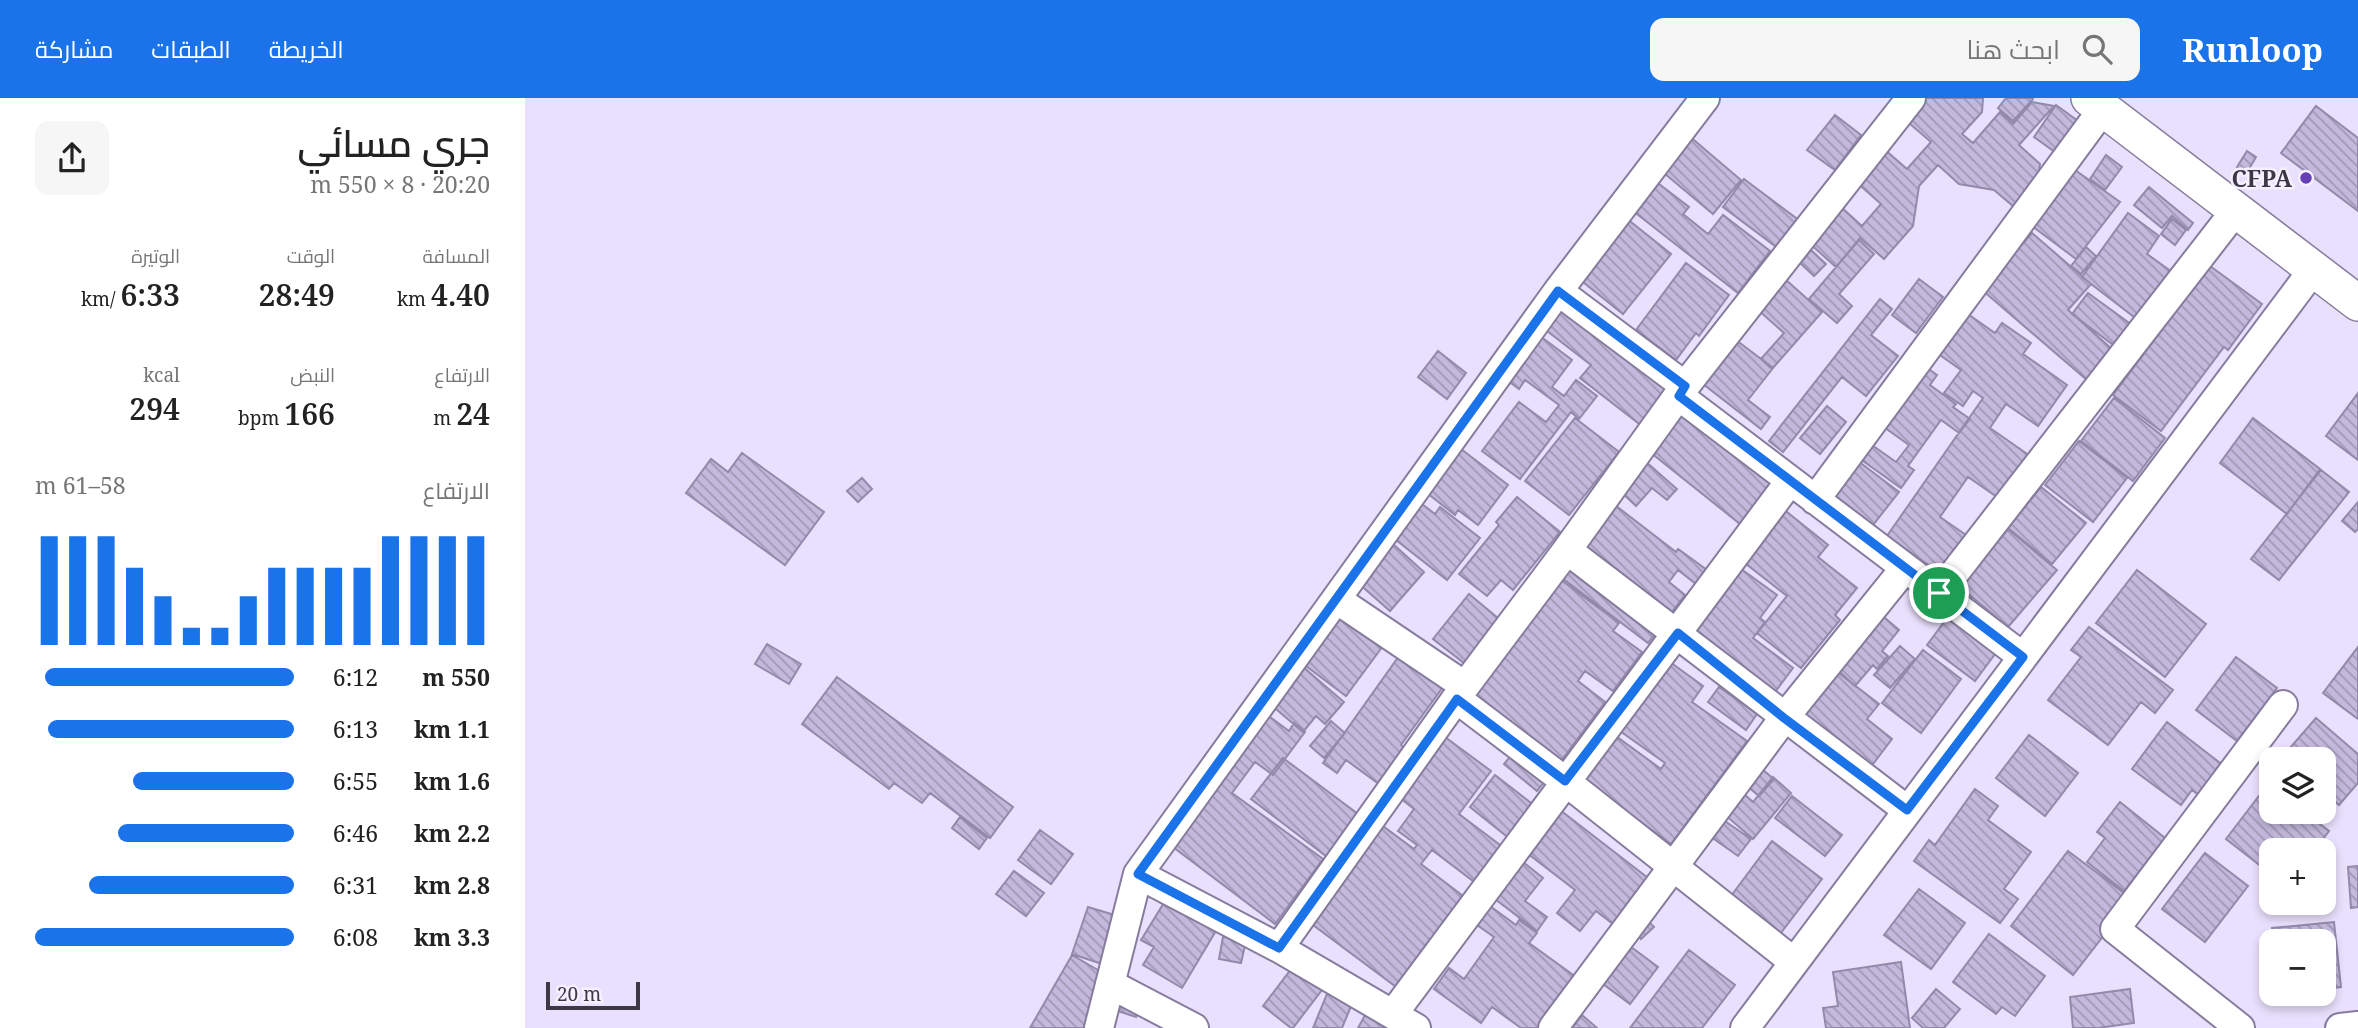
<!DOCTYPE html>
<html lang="ar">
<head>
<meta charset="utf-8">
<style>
  body { margin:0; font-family:"Noto Serif",Cairo,serif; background:#f6f6f6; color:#222; direction:rtl; height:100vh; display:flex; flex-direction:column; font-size:26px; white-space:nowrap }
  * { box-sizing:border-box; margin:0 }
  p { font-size:23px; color:#767676 }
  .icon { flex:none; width:38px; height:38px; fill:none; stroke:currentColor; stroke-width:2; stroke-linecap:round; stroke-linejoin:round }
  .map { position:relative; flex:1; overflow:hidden; direction:ltr }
  .sheet { display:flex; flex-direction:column; background:#fff; width:525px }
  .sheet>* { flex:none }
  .buttons { position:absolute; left:1734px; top:649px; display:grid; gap:14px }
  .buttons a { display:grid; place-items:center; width:77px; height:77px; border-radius:14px; background:#fff; box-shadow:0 4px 10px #0003; font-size:35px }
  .scale { position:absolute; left:21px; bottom:18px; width:94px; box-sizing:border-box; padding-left:7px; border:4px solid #3c3846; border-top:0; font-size:19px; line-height:24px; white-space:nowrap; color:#3c3846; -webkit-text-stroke:5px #f4f0ff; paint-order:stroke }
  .pin { position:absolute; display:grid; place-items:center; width:60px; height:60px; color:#fff; margin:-30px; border:4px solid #fff; border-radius:50%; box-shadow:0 2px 7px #0007 }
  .round { display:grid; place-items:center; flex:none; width:74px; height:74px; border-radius:14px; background:#f6f6f6 }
  .headline { display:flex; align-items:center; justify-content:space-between; height:119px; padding:0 35px }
  h1 { font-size:38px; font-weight:600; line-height:52px }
  .metrics { display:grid; grid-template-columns:repeat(3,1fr); gap:10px; height:119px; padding:7px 35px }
  .metrics div { display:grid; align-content:center }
  .metrics b { font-size:30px; font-weight:600 }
  .metrics small { font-size:19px; font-weight:400 }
  .metrics p { font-size:19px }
  .chart { height:196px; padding:14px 35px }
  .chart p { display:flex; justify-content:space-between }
  .chart svg { width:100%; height:126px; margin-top:7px; stroke:#1a73e8; stroke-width:6 }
  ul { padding:0 35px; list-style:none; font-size:23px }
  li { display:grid; grid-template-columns:112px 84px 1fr; align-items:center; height:52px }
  li i { height:18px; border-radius:9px; background:#1a73e8 }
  header { display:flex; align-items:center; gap:42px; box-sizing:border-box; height:98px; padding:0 35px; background:#1a73e8; color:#fff }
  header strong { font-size:33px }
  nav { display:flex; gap:38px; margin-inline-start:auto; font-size:24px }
  .search { width:490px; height:63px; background:#f6f6f6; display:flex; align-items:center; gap:18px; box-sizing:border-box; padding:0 24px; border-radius:14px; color:#767676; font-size:26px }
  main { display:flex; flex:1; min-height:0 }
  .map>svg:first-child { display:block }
  .building { fill:url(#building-back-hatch); stroke:#9389aa; stroke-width:2 }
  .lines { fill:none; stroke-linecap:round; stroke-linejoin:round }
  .minor-casing { stroke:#867c9d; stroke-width:32 }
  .tertiary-casing { stroke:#867c9d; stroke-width:38 }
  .minor { stroke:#fff; stroke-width:28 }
  .tertiary { stroke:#fff; stroke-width:35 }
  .route-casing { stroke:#fff; stroke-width:14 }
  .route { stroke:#1a73e8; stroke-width:9 }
  .poi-dot { fill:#663eb6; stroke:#f4f0ff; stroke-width:2.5 }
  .labels { text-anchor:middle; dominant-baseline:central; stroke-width:5; stroke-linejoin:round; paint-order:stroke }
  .poi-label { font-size:23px; font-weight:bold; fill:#3c3846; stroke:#f4f0ff; text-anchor:end }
</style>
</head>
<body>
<header>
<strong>Runloop</strong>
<div class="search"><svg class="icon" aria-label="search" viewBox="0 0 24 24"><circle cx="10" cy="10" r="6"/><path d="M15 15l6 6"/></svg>ابحث هنا</div>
<nav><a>الخريطة</a><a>الطبقات</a><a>مشاركة</a></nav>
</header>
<main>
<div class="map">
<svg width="1833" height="930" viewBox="0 0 1833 930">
  <defs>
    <pattern id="building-back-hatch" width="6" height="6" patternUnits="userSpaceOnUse" patternTransform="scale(1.75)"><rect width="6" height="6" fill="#c4b9dc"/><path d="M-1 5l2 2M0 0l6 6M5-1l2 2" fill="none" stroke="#a097b4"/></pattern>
  </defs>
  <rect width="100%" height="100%" fill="#e9e0fd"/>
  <path class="building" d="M1395 0H1458L1457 14 1437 36 1448 45 1475 14 1488 26 1507 4 1529 8 1494 47 1515 66 1513 79 1488 108 1469 92 1434 86 1413 67 1394 88 1388 128 1359 161 1335 140 1311 169 1284 145 1316 109 1337 128 1356 106 1330 83 1359 51 1382 71 1406 44 1378 20Z
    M1481 0H1507L1508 1 1488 23 1473 10Z
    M1531 7 1553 23 1530 54 1509 39Z
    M1791 8 1833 40V113L1756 55Z
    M1310 17 1336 37 1310 72 1282 52Z
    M1163 37 1216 82 1188 116 1134 71Z
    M1722 53 1731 59 1721 76 1712 69Z
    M1581 57 1597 69 1580 92 1565 81Z
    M1550 72 1595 104 1551 161 1507 128Z
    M1125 79 1164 109 1158 116 1183 136 1198 117 1245 153 1213 195 1103 109Z
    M1219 81 1275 123 1254 151 1198 109Z
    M1624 89 1668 125 1663 132 1647 118 1637 130 1609 107Z
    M1603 115 1634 138 1622 156 1647 174 1613 222 1557 179Z
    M1101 120 1146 156 1098 216 1053 180Z
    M1647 121 1661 132 1650 147 1636 136Z
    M1507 135 1566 186 1543 212 1595 258 1569 288 1457 192Z
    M1334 142 1349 156 1314 196 1327 208 1312 225 1284 201Z
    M1561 149 1571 158 1556 176 1546 168Z
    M1286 152 1301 166 1289 178 1275 165Z
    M1161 165 1204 197 1174 238 1171 235 1151 262 1111 232Z
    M1685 168 1737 206 1703 252 1699 249 1636 333 1588 297Z
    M1260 181 1297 214 1247 271 1236 261 1259 235 1233 212Z
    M1394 181 1418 199 1391 235 1367 217Z
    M1563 195 1607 227 1591 249 1547 216Z
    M1042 198 1153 282 1117 328 1055 280 1066 267 1017 229Z
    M1355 201 1367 211 1346 237 1373 258 1341 298 1317 279 1258 354 1244 343Z
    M1440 214 1470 235 1477 225 1506 245 1498 256 1542 287 1513 328 1481 306 1465 330 1505 358 1475 401 1443 379 1415 419 1444 439 1418 477 1362 438 1458 300 1448 293 1438 308 1419 295 1436 272 1412 255Z
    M1015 238 1047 262 1027 289 1039 298 1051 282 1072 298 1054 321 1046 314 995 381 957 353 994 304 1021 324 1034 307 1000 282 994 291 982 282Z
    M1211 242 1248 270 1223 302 1245 319 1236 331 1178 286Z
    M913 253 941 275 922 301 893 279Z
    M1398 267 1412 277 1405 287 1431 306 1428 309 1445 321 1434 335 1416 322 1383 368 1389 372 1376 390 1331 358 1341 343 1371 364 1384 347 1356 327Z
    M1833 295V362L1801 338Z
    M1589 300 1640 340 1608 383 1556 343Z
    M1167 303 1256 376 1215 426 1125 354Z
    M1302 308 1321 324 1295 356 1275 340Z
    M1050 320 1094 354 1044 417 1000 383Z
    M1728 320 1795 371 1762 416 1695 365Z
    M1554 343 1602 380 1568 424 1520 387Z
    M936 351 983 387 953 427 933 412 930 417 902 395Z
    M217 355 299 414 260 467 161 395 186 361 203 374Z
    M1329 360 1374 394 1348 427 1304 393Z
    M1120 363 1152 391 1142 402 1127 390 1111 408 1094 392Z
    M1796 372 1824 394 1754 482 1726 461Z
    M337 380 347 391 333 404 322 393Z
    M1516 389 1561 425 1527 466 1483 430Z
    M992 399 1035 434 988 492 976 482 962 498 934 476 974 427 971 424Z
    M893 403 910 416 915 409 955 440 922 482 866 438Z
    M1086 404 1151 454 1153 451 1182 472 1171 486 1153 472 1144 484 1160 497 1146 515 1055 446Z
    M1833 404V431L1830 434 1817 423Z
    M1257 410 1303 447 1293 459 1332 490 1310 517 1315 522 1276 570 1232 535 1262 498 1216 462Z
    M1483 431 1532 472 1483 529 1435 489Z
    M868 446 899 474 865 513 833 485Z
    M1049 455 1139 524 1123 545 1033 477Z
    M1212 468 1252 497 1235 520 1240 524 1228 540 1268 570 1250 594 1165 530Z
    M1612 472 1681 526 1640 579 1571 525Z
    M1032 479 1094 525 1088 533 1117 554 1088 593 1060 573 1053 583 1080 604 1036 663 947 596Z
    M944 496 974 521 939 565 908 541Z
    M822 504 866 537 821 598 777 565Z
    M1431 508 1479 544 1450 583 1402 547Z
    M1353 514 1374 532 1357 553 1363 558 1352 571 1348 567 1330 588 1307 567Z
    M1564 529 1648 592 1630 615 1616 604 1583 647 1523 602 1556 559 1546 552Z
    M242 546 276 566 264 586 230 566Z
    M1375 548 1390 561 1365 590 1349 577Z
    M1833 549V621L1798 595Z
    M879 551 923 582 876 647 879 650 854 686 821 662 812 675 798 665Z
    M1398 552 1436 581 1396 635 1357 605Z
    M1711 559 1752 590 1712 643 1671 612Z
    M1145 564 1178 588 1167 604 1222 643 1146 746 1056 681 1088 636 1136 671 1140 665 1095 633Z
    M777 568 819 604 800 626 791 618 778 634 745 606Z
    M1306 569 1354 606 1342 621 1367 641 1345 670 1271 613Z
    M312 579 488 709 465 740 405 695 397 705 369 685 364 691 277 626Z
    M1194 589 1232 616 1221 632 1183 604Z
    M741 616 764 633 769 625 780 634 748 677 730 664 707 695 798 761 750 826 644 746Z
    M1791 620 1833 656V685L1814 707 1799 694V662H1761L1758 658Z
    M806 623 820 635 799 660 785 648Z
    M1642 624 1699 668 1675 698 1667 692 1656 707 1607 671Z
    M1504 637 1553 675 1520 718 1471 680Z
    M920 639 966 673 934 716 979 750 952 786 907 752 896 766 946 804 878 894 784 824 855 726 889 751 892 747 873 733 889 711 875 700Z
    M993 649 1026 675 1012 693 979 666Z
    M758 660 833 716 801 758 726 701Z
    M1232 667 1249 681 1234 698 1217 684Z
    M970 677 1010 708 985 741 945 709Z
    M1248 679 1266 695 1228 741 1191 709 1209 687 1228 704Z
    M1743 686 1746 689V714H1779L1804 733 1790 752H1746V776L1701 741Z
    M1450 691 1473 708 1463 722 1506 754 1479 791 1493 801 1475 825 1389 763 1404 742 1410 747Z
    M1267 698 1317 737 1300 758 1250 720Z
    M1595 704 1640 740 1599 793 1562 764 1580 740 1572 734Z
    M1035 712 1123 780 1088 826 1071 813 1055 833 1032 815 1050 792 1002 755Z
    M1191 717 1226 741 1213 758 1179 734Z
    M435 719 462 740 454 751 427 730Z
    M515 732 548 756 526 786 493 762Z
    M1247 743 1297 781 1255 836 1206 798Z
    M1543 753 1607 801 1548 877 1486 828Z
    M1680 755 1723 788 1680 844 1637 811Z
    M998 764 1018 780 1000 803 1022 819 1012 833 970 801Z
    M1833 768V809L1826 810 1823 769Z
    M489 773 519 795 501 818 471 796Z
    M1394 791 1440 825 1406 871 1359 837Z
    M645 795 695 826 657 890 618 867 629 849 616 842Z
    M965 808 991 827 994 822 1012 835 1004 845 1051 879 1015 930H996L967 909 956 925 909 891 924 870 939 881 969 839 952 827Z
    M563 809 596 819 580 867 547 856Z
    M1120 820 1129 829 1116 841 1107 831Z
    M1809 824 1816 889 1799 891V844H1749L1747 830Z
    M1464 836 1520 878 1490 918 1477 909 1471 916 1428 884Z
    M698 839 721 843 716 865 694 861Z
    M1098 843 1133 869 1105 906 1070 880Z
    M1164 852 1210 887 1177 930H1105Z
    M547 857 590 882 565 930H505Z
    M1376 864 1385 930H1301L1298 910 1313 908 1308 874Z
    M770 866 800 888 768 930H766L738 908Z
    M804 891 829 901 817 930H788Z
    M1411 891 1435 911 1419 930H1398L1387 920Z
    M1605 891 1609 925 1573 930H1548L1545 899Z
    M599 893 617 899 611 919 593 913Z
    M844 910 867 930H833Z
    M1057 917 1072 930H1047Z"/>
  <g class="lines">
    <defs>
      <path id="minor" d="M1033 193 1160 288
        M1154 298 1498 559
        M1290 402 1578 11
        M1042 452 1382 712
        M1414 495 1711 112
        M811 501 940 588
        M932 601 1040 683 1269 864
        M613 776 754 850 891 930
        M754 850 940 588 1042 452 1160 288 1386 0
        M585 886 669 930
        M868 916 1265 383
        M574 930 613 776 1033 193 1180 0
        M1028 930 1259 620 1380 470
        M1220 930 1788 172
        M1715 930 1590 831 1758 607
        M1815 930 1833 928"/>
      <path id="tertiary" d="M1564 0 1833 205"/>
    </defs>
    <use href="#minor" class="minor-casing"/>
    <use href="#tertiary" class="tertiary-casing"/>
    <use href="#minor" class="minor"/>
    <use href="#tertiary" class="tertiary"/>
  </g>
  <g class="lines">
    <defs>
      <path id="route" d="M1033 193 1160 288 1154 298 1498 559 1382 712 1259 620 1153 535 1040 683 932 601 754 850 613 776Z"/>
    </defs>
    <use href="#route" class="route-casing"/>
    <use href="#route" class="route"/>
  </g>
  <circle class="poi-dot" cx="1781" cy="80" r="7"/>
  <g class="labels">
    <g class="poi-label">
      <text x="1767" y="80">CFPA</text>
    </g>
  </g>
</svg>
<div class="buttons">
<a><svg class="icon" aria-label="layers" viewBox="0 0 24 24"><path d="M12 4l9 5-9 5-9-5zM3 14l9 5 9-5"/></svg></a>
<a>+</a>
<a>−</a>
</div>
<div class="scale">20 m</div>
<div class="pin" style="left:1414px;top:495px;background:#1e9e55"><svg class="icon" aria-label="arrive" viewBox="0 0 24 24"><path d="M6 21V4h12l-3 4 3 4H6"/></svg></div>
</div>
<section class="sheet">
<div class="headline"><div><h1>جري مسائي</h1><p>20:20 · 8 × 550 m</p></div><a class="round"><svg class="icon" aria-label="share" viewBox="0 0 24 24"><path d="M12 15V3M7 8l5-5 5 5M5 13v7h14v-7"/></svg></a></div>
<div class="metrics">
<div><p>المسافة</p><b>4.40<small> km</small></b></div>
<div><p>الوقت</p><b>28:49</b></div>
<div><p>الوتيرة</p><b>6:33<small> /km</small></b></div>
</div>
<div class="metrics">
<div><p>الارتفاع</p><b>24<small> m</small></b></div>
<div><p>النبض</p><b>166<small> bpm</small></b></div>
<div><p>kcal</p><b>294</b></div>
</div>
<div class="chart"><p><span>الارتفاع</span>58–61 m</p>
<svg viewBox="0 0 160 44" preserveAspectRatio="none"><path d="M5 44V6M15 44V6M25 44V6M35 44V17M45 44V27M55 44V38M65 44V38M75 44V27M85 44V17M95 44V17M105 44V17M115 44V17M125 44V6M135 44V6M145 44V6M155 44V6"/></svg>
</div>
<ul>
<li><b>550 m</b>6:12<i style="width:96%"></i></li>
<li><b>1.1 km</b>6:13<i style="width:95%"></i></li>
<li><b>1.6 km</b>6:55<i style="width:62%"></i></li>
<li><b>2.2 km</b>6:46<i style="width:68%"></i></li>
<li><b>2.8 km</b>6:31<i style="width:79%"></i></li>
<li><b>3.3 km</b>6:08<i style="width:100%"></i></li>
</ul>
</section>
</main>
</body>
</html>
